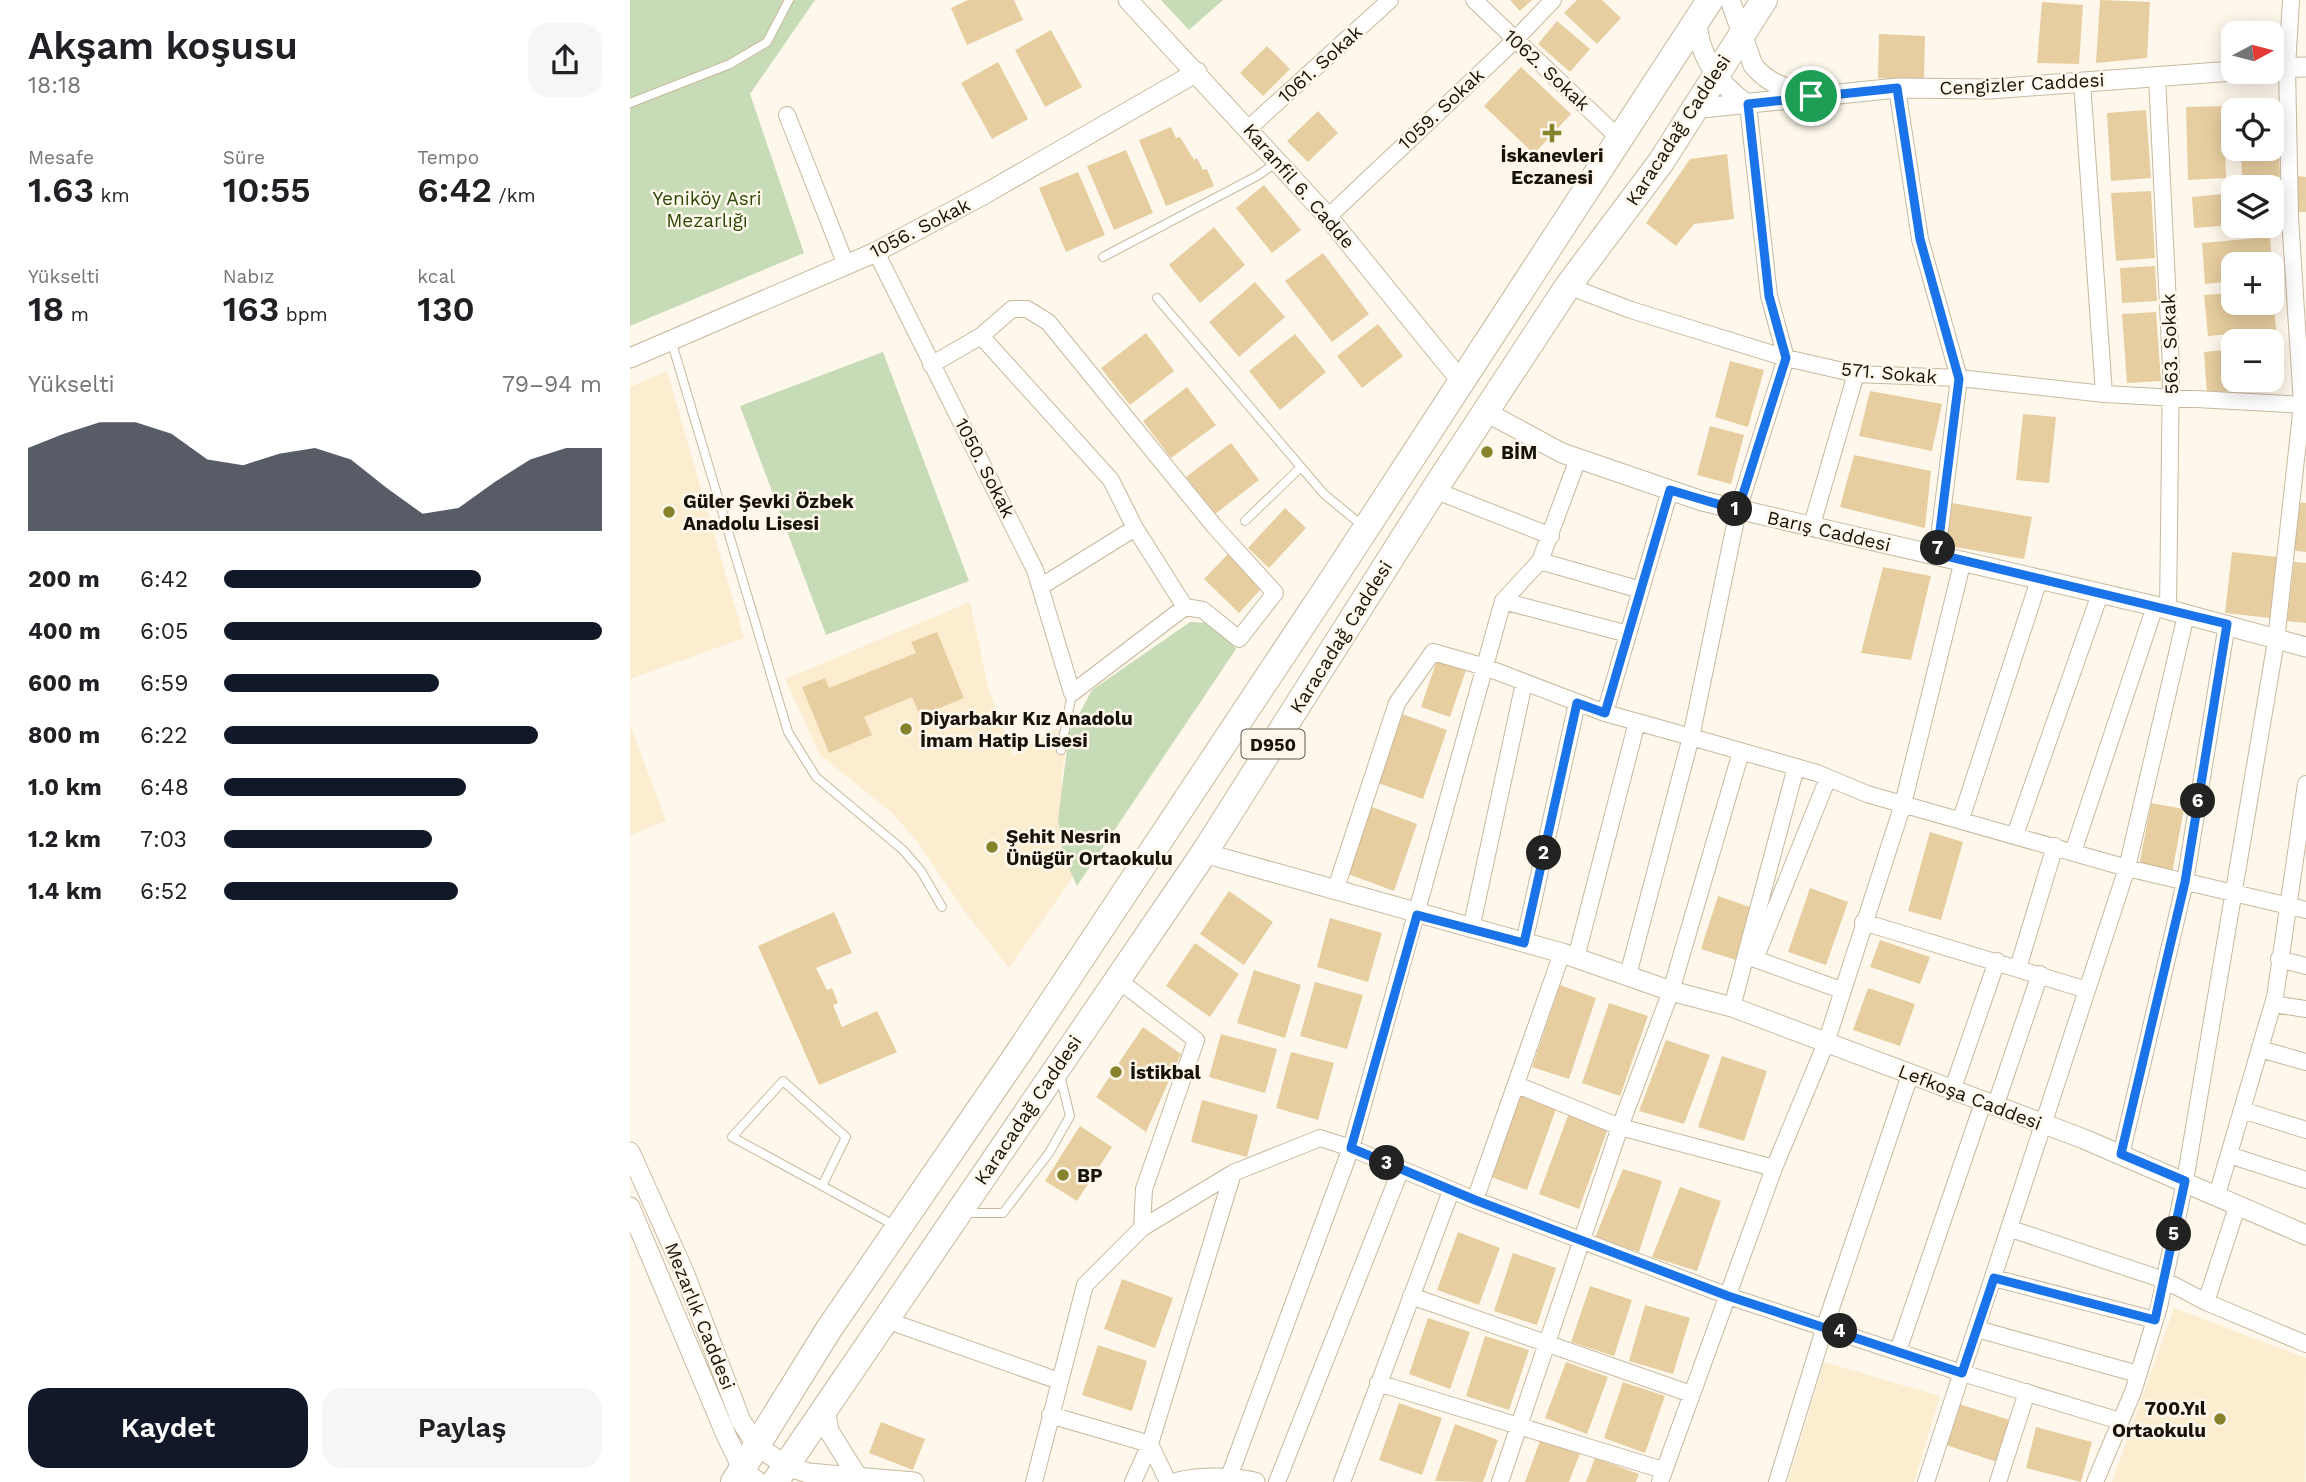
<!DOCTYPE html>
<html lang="tr">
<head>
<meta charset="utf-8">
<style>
  body { margin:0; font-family:"Work Sans",sans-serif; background:#f6f6f6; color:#202124; height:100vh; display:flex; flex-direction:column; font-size:26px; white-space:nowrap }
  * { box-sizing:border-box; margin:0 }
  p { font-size:23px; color:#757577 }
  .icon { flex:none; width:38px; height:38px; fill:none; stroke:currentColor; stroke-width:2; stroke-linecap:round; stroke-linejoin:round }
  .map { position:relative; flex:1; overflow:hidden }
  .panel { display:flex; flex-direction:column; background:#fff; width:630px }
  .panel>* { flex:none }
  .needle { width:46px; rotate:83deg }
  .buttons { position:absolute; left:1591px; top:21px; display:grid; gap:14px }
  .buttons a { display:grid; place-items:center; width:63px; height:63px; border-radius:14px; background:#fff; box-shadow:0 4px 18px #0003; font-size:35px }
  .pin { position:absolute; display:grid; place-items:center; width:60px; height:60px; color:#fff; margin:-30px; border:4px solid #fff; border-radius:50%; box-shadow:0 2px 7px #0007 }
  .km { position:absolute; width:35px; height:35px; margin:-18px; border-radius:50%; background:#222; color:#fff; font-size:19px; line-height:35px; text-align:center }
  .round { display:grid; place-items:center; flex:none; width:74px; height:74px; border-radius:21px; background:#f6f6f6 }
  .head { display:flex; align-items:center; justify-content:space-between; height:119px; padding:0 28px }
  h1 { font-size:38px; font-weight:600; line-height:52px }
  .metrics { display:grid; grid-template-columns:repeat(3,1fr); gap:10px; height:119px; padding:7px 28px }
  .metrics div { display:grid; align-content:center }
  .metrics b { font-size:35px; font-weight:600 }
  .metrics small { font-size:19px; font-weight:400 }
  .metrics p { font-size:19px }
  .chart { height:196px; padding:14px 28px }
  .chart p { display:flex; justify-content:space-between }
  .chart svg { width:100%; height:126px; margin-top:7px; fill:#111827; opacity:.7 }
  .button { display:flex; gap:14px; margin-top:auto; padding:14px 28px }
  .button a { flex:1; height:80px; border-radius:21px; background:#111827; color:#fff; font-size:28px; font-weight:600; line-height:80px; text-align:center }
  .button a+a { background:#f6f6f6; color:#202124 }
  ul { padding:0 28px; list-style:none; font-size:23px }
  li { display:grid; grid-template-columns:112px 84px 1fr; align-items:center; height:52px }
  li i { height:18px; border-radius:9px; background:#111827 }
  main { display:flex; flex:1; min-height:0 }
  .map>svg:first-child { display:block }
  .built { fill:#fdedd0 }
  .green { fill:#c8dbb7 }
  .building { fill:#e7cea0 }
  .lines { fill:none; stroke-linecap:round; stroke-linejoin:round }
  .service-casing { stroke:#c8b89d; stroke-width:10 }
  .minor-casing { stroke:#c8b89d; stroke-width:18 }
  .tertiary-casing { stroke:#c8b89d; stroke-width:21 }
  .trunk-casing { stroke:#c8b89d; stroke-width:28 }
  .service { stroke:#fff; stroke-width:8 }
  .minor { stroke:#fff; stroke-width:16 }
  .tertiary { stroke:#fff; stroke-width:19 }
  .trunk { stroke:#fff; stroke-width:26 }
  .route-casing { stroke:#fff; stroke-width:14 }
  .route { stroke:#1a73e8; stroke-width:9 }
  .poi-dot { fill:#87832c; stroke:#fef8ec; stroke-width:2.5 }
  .labels { text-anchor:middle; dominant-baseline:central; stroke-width:5; stroke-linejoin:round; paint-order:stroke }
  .shield { fill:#fef8ec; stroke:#5d584d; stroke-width:2 }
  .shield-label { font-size:18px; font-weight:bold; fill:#181309 }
  .street-label { font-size:19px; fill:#181309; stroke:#fef8ec }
  .poi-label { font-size:19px; font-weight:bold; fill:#181309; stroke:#fef8ec; text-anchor:start }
  .park-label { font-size:19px; fill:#2d4804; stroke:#fef8ec }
</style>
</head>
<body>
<main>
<section class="panel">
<div class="head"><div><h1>Akşam koşusu</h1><p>18:18</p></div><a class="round"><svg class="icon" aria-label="share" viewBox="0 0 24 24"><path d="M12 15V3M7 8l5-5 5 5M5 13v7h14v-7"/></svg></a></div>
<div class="metrics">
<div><p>Mesafe</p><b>1.63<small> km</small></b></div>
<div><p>Süre</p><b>10:55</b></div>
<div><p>Tempo</p><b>6:42<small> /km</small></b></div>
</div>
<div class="metrics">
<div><p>Yükselti</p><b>18<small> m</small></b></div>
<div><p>Nabız</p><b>163<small> bpm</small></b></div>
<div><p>kcal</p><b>130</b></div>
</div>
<div class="chart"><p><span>Yükselti</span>79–94 m</p>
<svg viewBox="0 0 160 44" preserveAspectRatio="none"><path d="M0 44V15L10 10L20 6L30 6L40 10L50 19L60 21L70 17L80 15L90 19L100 29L110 38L120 36L130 27L140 19L150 15L160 15V44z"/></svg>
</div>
<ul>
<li><b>200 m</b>6:42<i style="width:68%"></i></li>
<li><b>400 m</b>6:05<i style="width:100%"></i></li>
<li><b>600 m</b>6:59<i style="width:57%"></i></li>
<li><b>800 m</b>6:22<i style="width:83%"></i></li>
<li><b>1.0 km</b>6:48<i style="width:64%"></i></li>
<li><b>1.2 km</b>7:03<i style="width:55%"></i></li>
<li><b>1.4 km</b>6:52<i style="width:62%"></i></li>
</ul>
<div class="button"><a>Kaydet</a><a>Paylaş</a></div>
</section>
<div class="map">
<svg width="1676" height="1482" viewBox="0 0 1676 1482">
  <rect width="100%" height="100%" fill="#fef8ec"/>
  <path class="built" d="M37 371 114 638 0 679V387Z
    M340 602 358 687 383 756 426 729 439 733 432 772 433 855 443 877 379 968 335 912 286 840 261 812 190 755 155 679Z
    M0 725 36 821 0 835Z
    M1544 1308 1676 1358 1675 1482H1482Z
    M1194 1362 1310 1396 1284 1482H1158Z"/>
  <path class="green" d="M0 0H185L120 94 174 253 0 326Z
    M531 0H593L559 30Z
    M253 352 339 581 196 635 110 406Z
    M560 622 583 623 606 649 447 886 433 855 428 819 439 733 462 690Z"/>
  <path class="building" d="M338 0H384L393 20 337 45 321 8Z
    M880 0H902L890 11Z
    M947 0H972L991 18 967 44 934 13Z
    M1470 0 1520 2 1517 58 1466 63Z
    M1412 2 1453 5 1449 64 1407 63Z
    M927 21 960 49 940 72 908 44Z
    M421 30 452 87 415 107 385 50Z
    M1249 34 1295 36 1294 80 1248 78Z
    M637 46 660 69 633 96 610 73Z
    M368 62 398 119 362 139 331 83Z
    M891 67 941 114 904 154 854 106Z
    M1647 104 1650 177 1612 178 1611 149H1642V110H1609V105Z
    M1594 106 1596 178 1558 180 1556 107Z
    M1516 110 1521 178 1481 181 1477 113Z
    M688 111 708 133 678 162 657 141Z
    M541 127 546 138 550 137 564 160 567 158 573 170 577 169 584 186 536 206 509 140Z
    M496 150 523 213 484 230 457 166Z
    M1097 154 1104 219 1064 224 1046 246 1016 223 1060 159Z
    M448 172 475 235 436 252 409 188Z
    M1668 176 1676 177V212H1667Z
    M634 185 671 230 642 253 606 208Z
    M1521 191 1525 258 1486 261 1481 193Z
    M1603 193V225L1564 228 1562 197Z
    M584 227 615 265 570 303 539 265Z
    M1640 237 1642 264H1603V281L1575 284 1572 243Z
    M693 253 739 314 702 342 655 281Z
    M1525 266 1527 301 1492 303 1490 268Z
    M625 282 655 317 609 357 579 322Z
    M1603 293V303H1644L1646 330 1578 336 1574 295Z
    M1526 312 1531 381 1497 383 1492 314Z
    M748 324 773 356 732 388 707 356Z
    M516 333 544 371 500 405 471 368Z
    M665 334 696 372 650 410 619 371Z
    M1603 349V380H1642L1643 362 1646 387 1577 393 1574 352Z
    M1100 361 1134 370 1118 427 1085 417Z
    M557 387 586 425 541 458 513 421Z
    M1240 391 1312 404 1302 451 1229 436Z
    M1393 414 1426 417 1419 483 1386 480Z
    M1080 426 1114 435 1101 484 1067 475Z
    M601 443 629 480 585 514 556 477Z
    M1224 455 1301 471 1295 528 1210 507Z
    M1666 502 1676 503V552L1659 550Z
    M1322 503 1402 517 1394 559 1314 545Z
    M655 508 676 528 639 568 618 548Z
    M1602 552 1647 557 1640 618 1595 613Z
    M598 554 633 587 609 613 574 579Z
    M1664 562 1676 563V623L1657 621Z
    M1253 567 1301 576 1281 660 1231 653Z
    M307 632 334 698 290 716 282 697 234 717 242 735 199 753 172 687 195 678 199 688 286 653 281 642Z
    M807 660 836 670 820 717 791 707Z
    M772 714 817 730 793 799 748 783Z
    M1521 803 1554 809 1542 873 1509 867Z
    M742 807 787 824 764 891 718 874Z
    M1300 832 1333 842 1311 920 1278 911Z
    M1180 888 1218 902 1196 965 1158 952Z
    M599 891 643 922 614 965 570 934Z
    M1088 896 1123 908 1106 960 1071 949Z
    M204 912 222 953 186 968 197 990 202 988 208 1003 203 1005 212 1027 247 1011 267 1052 189 1085 128 946Z
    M700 918 752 933 738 982 687 967Z
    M1250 940 1300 957 1290 984 1240 967Z
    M565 943 609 974 580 1017 536 986Z
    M624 970 671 985 655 1038 607 1023Z
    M685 982 733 995 717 1049 670 1036Z
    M930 985 966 998 939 1079 902 1067Z
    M1238 988 1285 1004 1270 1046 1223 1030Z
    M979 1003 1018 1016 990 1096 952 1083Z
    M513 1027 551 1054 516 1132 466 1097Z
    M591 1034 647 1049 635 1093 579 1077Z
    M1036 1040 1080 1055 1054 1124 1009 1111Z
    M661 1052 704 1063 688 1120 646 1108Z
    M1092 1056 1137 1071 1114 1141 1068 1127Z
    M890 1096 926 1109 897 1190 861 1177Z
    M572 1100 628 1115 617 1157 561 1142Z
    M939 1113 978 1128 949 1209 909 1194Z
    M450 1126 482 1147 447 1201 415 1181Z
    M993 1169 1032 1181 1009 1252 965 1238Z
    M1050 1187 1091 1201 1067 1271 1022 1257Z
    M828 1232 870 1248 849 1305 807 1290Z
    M883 1253 926 1268 907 1325 864 1311Z
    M492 1279 543 1298 525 1348 474 1329Z
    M960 1286 1002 1300 984 1356 941 1342Z
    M1015 1305 1060 1318 1043 1374 999 1361Z
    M798 1318 840 1332 820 1389 779 1374Z
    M855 1336 899 1350 879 1410 836 1396Z
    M468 1345 517 1361 502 1411 452 1395Z
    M936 1362 978 1377 957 1434 915 1418Z
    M993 1382 1035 1396 1015 1453 974 1438Z
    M769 1403 812 1418 792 1475 749 1460Z
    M1329 1404 1380 1420 1367 1462 1316 1445Z
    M251 1422 295 1439 283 1470 239 1453Z
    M825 1424 868 1440 853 1482 805 1481Z
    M1406 1427 1462 1442 1451 1482 1396 1468Z
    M911 1438 950 1453 939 1482H895Z
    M965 1458 1009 1474 1006 1482H956Z"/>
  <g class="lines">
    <defs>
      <path id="service" d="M0 103 100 64 137 42 159 0
        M473 257 627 176 646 163
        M527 298 694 494 734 527
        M41 340 158 732 186 777 273 850 291 871 312 907
        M615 521 671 467
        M431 750 442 693
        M192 1186 216 1137 153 1081 102 1137 264 1225
        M337 1213H373L419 1153 440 1116 430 1075"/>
      <path id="minor" d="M844 0 990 139
        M1527 77 1541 367 1538 611
        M1452 82 1474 394
        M1267 88 1290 239 1329 378 1307 554
        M157 115 216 265
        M619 128 760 0
        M698 217 884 41 923 0
        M246 252 405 570 442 693 555 607 573 610 609 639 645 593 585 527 418 322 397 309H382L351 336 301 365
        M938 286 1001 310 1156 358 1226 374 1329 378 1474 394 1676 405
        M351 336 481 480 505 528 555 607
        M804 490 921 536
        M1181 528 1226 374
        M910 561 1011 590
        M410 587 505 528
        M873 601 998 634
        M975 713 1040 490
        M1198 778 1125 959 1211 990
        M1331 819 1409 580
        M1385 835 1470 594
        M1443 852 1525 606
        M705 891 767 703 803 652 855 667 975 713 1061 737 1108 510 1156 358 1139 296 1118 105
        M1233 922 1457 990
        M841 929 894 683
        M894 943 947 703
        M946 958 1007 722
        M1649 959 1676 966
        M1388 968 1425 846
        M998 975 1061 737 1187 773 1237 794 1497 868 1676 910
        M487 979 566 1040 514 1189 512 1228
        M1643 1004 1676 1009
        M1102 1007 1166 767
        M1630 1049 1676 1062
        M887 1085 990 1127 1144 1168
        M1322 1091 1367 961
        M1366 1104 1410 974
        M1612 1110 1676 1130
        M1491 1155 1555 882 1597 624
        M1599 1155 1676 1180
        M603 1173 690 1138 721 1148 873 601 910 561 948 459
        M1587 1195 1645 997 1676 784
        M845 1200 932 953
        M1381 1229 1534 1280 1576 1302 1676 1344
        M1364 1278 1525 1320
        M781 1296 1061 1394
        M1576 1302 1608 1204
        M253 1319 429 1381
        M1347 1329 1508 1374
        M1268 1351 1354 1100
        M748 1383 1033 1470
        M420 1415 520 1444 538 1482
        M599 1477 721 1148 845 1200 1098 1296 1332 1373 1490 1421
        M404 1482 455 1285 512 1228 603 1173 520 1444 503 1482
        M647 1482 771 1169
        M712 1482 821 1191
        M870 1482 990 1127 1041 991 1111 752
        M1030 1482 1144 1168 1196 1043 1273 804 1333 560
        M1147 1482 1195 1326 1280 1075
        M1296 1482 1497 868 1556 615
        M1368 1482 1397 1392
        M1465 1482 1503 1392 1529 1307 1555 1181 1646 641 1672 405 1660 217 1657 67 1661 0"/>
      <path id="tertiary" d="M498 0 698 217 831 381
        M1100 0 1123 65C1137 83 1153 87 1174 94
        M1067 16C1067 55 1087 83 1118 105
        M1642 68 1676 67
        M1063 109 1267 88 1360 89 1603 71
        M0 358 246 252 353 195 567 72
        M856 412 932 453 1072 501 1525 606 1676 647
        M574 853 932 953 1041 991 1102 1007 1454 1139 1676 1235
        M0 1152 54 1272 111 1421 128 1447 157 1466 178 1473 284 1482
        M0 1207 96 1435 113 1470 128 1482
        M195 1408 199 1431 227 1476
        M548 1482C574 1476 598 1477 625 1482"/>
      <path id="trunk" d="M104 1482 199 1329 391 1049 699 585 1080 0
        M145 1482 574 853 804 490 938 286 1031 162 1134 0"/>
    </defs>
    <use href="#service" class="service-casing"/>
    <use href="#minor" class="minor-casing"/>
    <use href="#tertiary" class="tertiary-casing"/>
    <use href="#trunk" class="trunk-casing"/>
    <use href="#service" class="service"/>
    <use href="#minor" class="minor"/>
    <use href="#tertiary" class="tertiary"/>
    <use href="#trunk" class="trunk"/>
  </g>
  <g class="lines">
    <defs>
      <path id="route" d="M1267 88 1290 239 1329 379 1307 554 1597 624 1555 882 1491 1154 1555 1181 1525 1320 1364 1278 1332 1373 1098 1296 845 1200 721 1148 787 915 894 943 947 703 975 713 1040 490 1108 510 1156 358 1139 296 1118 104Z"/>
    </defs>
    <use href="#route" class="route-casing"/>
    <use href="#route" class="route"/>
  </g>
  <g class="poi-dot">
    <path d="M918.5 122.5h7v7h7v7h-7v7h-7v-7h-7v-7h7z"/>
    <circle cx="857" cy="452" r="7"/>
    <circle cx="39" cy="512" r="7"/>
    <circle cx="276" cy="729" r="7"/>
    <circle cx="362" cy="847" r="7"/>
    <circle cx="486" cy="1072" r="7"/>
    <circle cx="433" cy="1175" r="7"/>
    <circle cx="1590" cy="1419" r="7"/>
  </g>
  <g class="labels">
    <rect class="shield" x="611.5" y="729.5" width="63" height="29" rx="5"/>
    <g class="shield-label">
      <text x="643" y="744">D950</text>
    </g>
    <g class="street-label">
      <text transform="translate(690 64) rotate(-42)">1061. Sokak</text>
      <text transform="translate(917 70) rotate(43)">1062. Sokak</text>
      <text transform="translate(1392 84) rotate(-3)">Cengizler Caddesi</text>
      <text transform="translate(811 109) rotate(-43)">1059. Sokak</text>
      <text transform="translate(1048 130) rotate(-57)">Karacadağ Caddesi</text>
      <text transform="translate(669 186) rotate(49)">Karanfil 6. Cadde</text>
      <text transform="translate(290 228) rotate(-27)">1056. Sokak</text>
      <text transform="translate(1540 344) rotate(-92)">563. Sokak</text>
      <text transform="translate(1259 373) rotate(5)">571. Sokak</text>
      <text transform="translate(355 468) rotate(63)">1050. Sokak</text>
      <text transform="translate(1199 531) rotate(13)">Barış Caddesi</text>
      <text transform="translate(711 637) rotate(-58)">Karacadağ Caddesi</text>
      <text transform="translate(1340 1097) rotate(21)">Lefkoşa Caddesi</text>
      <text transform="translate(398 1110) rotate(-56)">Karacadağ Caddesi</text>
      <text transform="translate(70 1316) rotate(68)">Mezarlık Caddesi</text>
    </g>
    <g class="poi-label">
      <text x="922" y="155" text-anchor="middle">İskanevleri<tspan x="922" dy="22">Eczanesi</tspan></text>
      <text x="871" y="452">BİM</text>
      <text x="53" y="501">Güler Şevki Özbek<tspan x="53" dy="22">Anadolu Lisesi</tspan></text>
      <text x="290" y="718">Diyarbakır Kız Anadolu<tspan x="290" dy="22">İmam Hatip Lisesi</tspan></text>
      <text x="376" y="836">Şehit Nesrin<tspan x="376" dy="22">Ünügür Ortaokulu</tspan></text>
      <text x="500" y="1072">İstikbal</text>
      <text x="447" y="1175">BP</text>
      <text x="1576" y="1408" text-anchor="end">700.Yıl<tspan x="1576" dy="22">Ortaokulu</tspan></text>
    </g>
    <g class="park-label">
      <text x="77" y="198">Yeniköy Asri<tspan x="77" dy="22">Mezarlığı</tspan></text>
    </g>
  </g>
</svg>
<div class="buttons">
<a><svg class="needle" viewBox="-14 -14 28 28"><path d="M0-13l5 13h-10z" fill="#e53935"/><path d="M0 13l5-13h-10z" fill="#757577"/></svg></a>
<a><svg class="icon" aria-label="locate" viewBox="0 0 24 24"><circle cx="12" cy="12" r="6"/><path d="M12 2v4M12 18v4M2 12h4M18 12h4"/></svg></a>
<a><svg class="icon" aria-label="layers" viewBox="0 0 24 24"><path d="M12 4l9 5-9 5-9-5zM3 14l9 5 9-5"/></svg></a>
<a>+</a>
<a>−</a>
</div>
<div class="pin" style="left:1181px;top:96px;background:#1e9e55"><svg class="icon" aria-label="arrive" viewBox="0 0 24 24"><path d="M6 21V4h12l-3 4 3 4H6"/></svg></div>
<b class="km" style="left:1105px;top:509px">1</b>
<b class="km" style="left:914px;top:853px">2</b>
<b class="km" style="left:757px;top:1163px">3</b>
<b class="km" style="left:1210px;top:1331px">4</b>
<b class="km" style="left:1544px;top:1234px">5</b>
<b class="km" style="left:1568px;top:801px">6</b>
<b class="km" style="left:1308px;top:548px">7</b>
</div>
</main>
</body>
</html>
